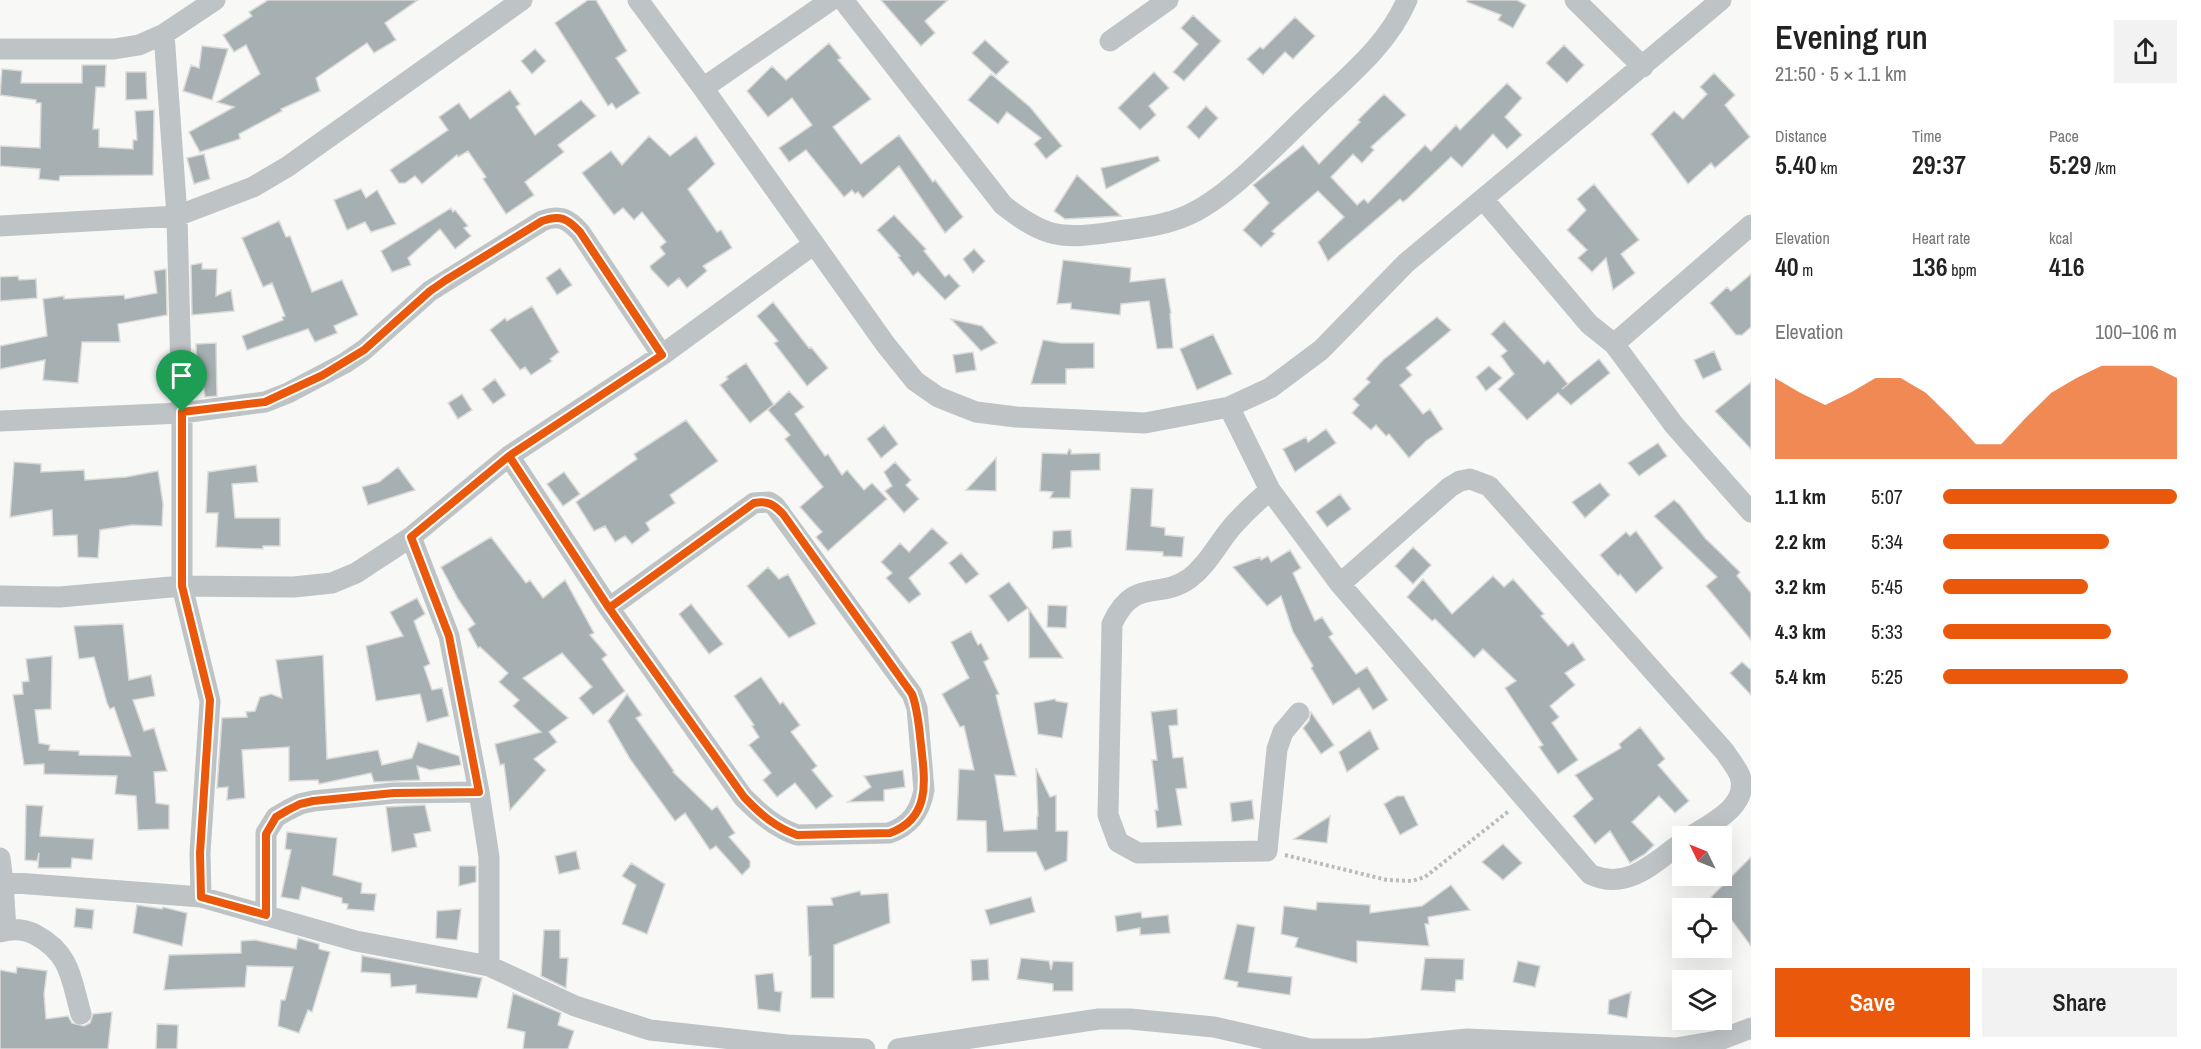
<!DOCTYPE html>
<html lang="en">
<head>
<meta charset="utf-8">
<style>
  body { margin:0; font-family:"Archivo Narrow",sans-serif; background:#f2f2f2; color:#222; height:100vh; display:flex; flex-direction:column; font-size:22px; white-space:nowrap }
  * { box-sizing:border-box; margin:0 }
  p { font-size:20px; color:#767676 }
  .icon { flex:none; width:33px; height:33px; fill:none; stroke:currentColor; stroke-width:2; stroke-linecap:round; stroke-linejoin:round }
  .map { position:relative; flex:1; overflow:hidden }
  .drawer { display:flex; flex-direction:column; background:#fff; width:450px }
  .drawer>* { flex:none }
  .needle { width:39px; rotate:313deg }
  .buttons { position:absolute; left:1672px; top:826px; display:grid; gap:12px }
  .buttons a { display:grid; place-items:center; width:60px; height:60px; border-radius:0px; background:#fff; box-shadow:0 6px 24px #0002; font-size:30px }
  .pin { position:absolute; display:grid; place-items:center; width:51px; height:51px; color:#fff; margin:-62px -26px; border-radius:50% 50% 50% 0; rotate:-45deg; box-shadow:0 0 6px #0007 }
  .pin .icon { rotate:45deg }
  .round { display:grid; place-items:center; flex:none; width:63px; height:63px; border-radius:0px; background:#f2f2f2 }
  .summary { display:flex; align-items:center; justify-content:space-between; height:102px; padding:0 24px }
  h1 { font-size:33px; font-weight:600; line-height:45px }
  .stats { display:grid; grid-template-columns:repeat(3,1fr); gap:9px; height:102px; padding:6px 24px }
  .stats div { display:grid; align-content:center }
  .stats b { font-size:26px; font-weight:600 }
  .stats small { font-size:16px; font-weight:400 }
  .stats p { font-size:16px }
  .chart { height:168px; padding:12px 24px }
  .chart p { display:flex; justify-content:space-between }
  .chart svg { width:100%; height:108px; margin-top:6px; fill:#ea580c; opacity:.7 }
  .button { display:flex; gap:12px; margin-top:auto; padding:12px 24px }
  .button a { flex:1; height:69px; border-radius:0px; background:#ea580c; color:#fff; font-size:24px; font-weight:600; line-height:69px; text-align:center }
  .button a+a { background:#f2f2f2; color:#222 }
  ul { padding:0 24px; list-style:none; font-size:20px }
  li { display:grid; grid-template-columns:96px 72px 1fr; align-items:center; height:45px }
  li i { height:15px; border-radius:8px; background:#ea580c }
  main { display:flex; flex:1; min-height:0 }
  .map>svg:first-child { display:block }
  .building { fill:#a6afb2; stroke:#dadad8; stroke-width:1.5 }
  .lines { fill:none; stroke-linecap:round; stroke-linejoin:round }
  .path { stroke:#b8bcbe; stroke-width:4; stroke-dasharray:3 3; stroke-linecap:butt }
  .street { stroke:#bec3c5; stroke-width:21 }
  .route-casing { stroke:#fff; stroke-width:12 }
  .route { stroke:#ea580c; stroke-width:8 }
</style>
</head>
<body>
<main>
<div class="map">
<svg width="1751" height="1049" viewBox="0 0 1751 1049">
  <rect width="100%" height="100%" fill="#f8f8f6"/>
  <path class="building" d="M268 0H418L385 23 396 40 374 53 367 43 316 78 320 91 281 109 282 111 239 134 240 139 200 152 189 132 234 107 217 102 260 74 246 45 234 52 223 35 252 16 249 12Z
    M588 0H596L627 51 616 58 640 93 616 109 612 103 608 106 555 23Z
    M881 0H948L925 21 935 33 921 46Z
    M1467 0H1517L1526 5 1513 28 1498 20 1501 15 1467 2Z
    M1193 15 1221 41 1184 81 1173 72 1198 44 1181 28Z
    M1295 17 1315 36 1293 59 1285 52 1263 75 1247 59 1260 47 1263 49Z
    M985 40 1009 62 996 75 972 53Z
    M829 43 841 58 838 60 871 99 833 127 861 164 899 135 933 182 935 180 963 217 945 233 899 166 863 198 858 192 855 194 852 190 844 197 806 150 789 162 779 148 812 125 792 98 768 117 747 91 772 66 786 80Z
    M1564 45 1584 65 1567 83 1546 63Z
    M202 46 228 49 212 100 183 91 191 65 199 68Z
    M535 49 546 61 532 74 521 61Z
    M82 65H106L105 87H96L93 129H99V147L133 149V140H137L135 111 154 110 153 175 60 176 59 181 39 179 40 169 0 166V146L40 148 41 103H36V100L0 95 2 69 22 71 21 83H82Z
    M126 72H146L147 99 126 100Z
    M1154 72 1169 88 1149 106 1156 115 1140 130 1118 108Z
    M1714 73 1735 95 1725 105 1750 137 1715 168 1711 163 1688 184 1651 134 1674 111 1683 119 1707 94 1700 87Z
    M991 74 1030 107 1062 146 1046 159 1034 144 1041 138 1007 112 998 124 968 100Z
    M1507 83 1522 98 1505 117 1522 135 1507 149 1493 134 1462 167 1451 157 1407 199 1403 202 1400 199 1328 261 1318 242 1344 217 1318 191 1272 231 1275 234 1261 247 1243 230 1269 203 1253 185 1303 145 1319 164 1360 122 1358 120 1384 94 1406 115 1371 147 1374 150 1362 163 1353 154 1331 177 1357 205 1364 199 1368 203 1425 145 1431 151 1456 125 1460 130Z
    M510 90 520 104 516 107 535 135 581 100 596 116 558 145 564 152 525 182 534 195 506 214 483 179 486 177 468 151 458 157 457 155 422 184 415 176 405 183H399L390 170 448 130 439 117 459 103 470 119Z
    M1206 106 1218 118 1199 139 1187 127Z
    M649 136 670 156 696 136 715 164 688 189 717 232 721 230 732 248 703 266 707 271 687 288 679 278 668 287 651 269 650 266 665 254 660 247 666 242 642 212 634 220 623 208 614 215 582 173 611 151 622 165Z
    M204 154 210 179 194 184 187 158Z
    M1158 156 1160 161 1106 189 1101 168Z
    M1077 175 1121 216 1065 219 1054 211Z
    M1594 184 1639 240 1621 254 1635 273 1613 290 1606 258 1592 272 1578 258 1587 250 1567 230 1586 210 1577 199Z
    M361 189 366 198 377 190 396 224 371 232 365 222 347 230 334 200Z
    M451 208 453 212 455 210 468 226 464 228 471 236 455 249 440 229 408 258 411 265 392 272 381 251Z
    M894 215 926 249 924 251 945 277 949 274 960 286 945 300 918 272 913 276 898 257 900 256 877 230Z
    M279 221 286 237 290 236 312 292 342 280 358 315 334 326 337 333 315 342 308 329 247 350 242 336 283 320 282 317 285 316 272 283 263 287 242 238Z
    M974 249 985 261 973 273 963 259Z
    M1063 260 1131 268 1130 282 1165 278 1171 313 1170 314 1173 348 1157 349 1149 301 1121 304 1120 315 1071 309V303L1057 304Z
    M202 263V269H217L216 296 231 290 234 311 192 315 191 265Z
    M560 268 572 285 557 295 546 278Z
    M166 269 167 315 118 324 120 342H82L78 383 43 380 45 360 0 369V346L47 336 43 299 64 296V299L124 295 125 299 157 293 154 271Z
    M1751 274V327L1742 335H1736L1710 303 1727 287 1731 291Z
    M18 276 19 280 36 279 37 298 0 301V277Z
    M773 302 809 348 811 347 828 368 807 386 774 343 778 341 757 316Z
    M532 306 559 352 550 359 552 361 531 375 525 367 520 370 490 330 505 318 507 321Z
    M1437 317 1451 330 1406 368 1412 375 1400 385 1423 414 1430 409 1443 429 1426 441 1409 458 1389 434 1386 436 1376 425 1371 430 1352 413 1359 405 1353 399 1370 382 1366 379 1383 360Z
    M951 319 982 326 997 343 981 351Z
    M1504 321 1544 364 1548 360 1568 384 1562 389 1599 359 1610 373 1571 405 1558 393 1527 420 1498 389 1514 374 1501 356 1507 351 1491 334Z
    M1213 334 1232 374 1197 390 1180 349Z
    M1043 340 1061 343H1094V368L1066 369V384H1031Z
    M216 343 217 396 205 397 201 370H197L196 344Z
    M1714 351 1722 370 1703 379 1694 360Z
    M973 352 976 370 956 373 953 355Z
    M746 363 774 405 789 391 804 407 795 414 825 456 828 454 842 475 847 470 864 490 872 483 887 499 828 551 816 537 822 532 800 507 823 487 785 439 790 435 768 410 773 405 750 423 720 385 728 379 726 377Z
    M1489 366 1502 378 1486 391 1476 377Z
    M495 379 506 395 493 404 482 389Z
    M1751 382V449L1715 411Z
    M462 394 472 410 458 419 448 403Z
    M686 420 718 461 670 495 675 503 646 523 650 530 632 544 625 536 615 542 605 526 594 531 576 502 637 459 634 454Z
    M884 425 898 444 881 458 867 439Z
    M1326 429 1336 443 1295 472 1283 449 1306 437 1308 442Z
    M1658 443 1667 456 1639 476 1628 463Z
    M1069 449 1071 450V454L1100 453V470L1071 471 1070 498H1050L1053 492 1040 491 1042 453 1067 454Z
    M996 458V491L966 490Z
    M14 462 41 464V472L84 470 85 480 126 477 158 471 163 504 162 526 132 525 100 530 98 558 78 557 77 535 53 536 52 510 10 517Z
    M895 462 911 480 906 485 919 499 904 513 885 491 892 486 884 472Z
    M256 465 258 482 232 484 235 518H280V546H263V549L216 547 218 513H206L208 472Z
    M398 467 415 490 368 505 362 487 379 482Z
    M564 472 580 494 563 506 547 484Z
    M1600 483 1610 495 1585 518 1572 502Z
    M1131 488 1153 489 1151 526 1165 528V535L1184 537 1182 557 1163 556V552L1126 550Z
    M1340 494 1351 509 1327 527 1316 512Z
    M1674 500 1680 505 1705 538 1740 572 1737 576 1751 593V640L1706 586 1717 577 1654 516Z
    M932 528 948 543 909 578 921 594 909 603 886 578 892 573 881 562 900 543 909 552Z
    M1071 530 1072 547 1052 549 1053 531Z
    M1636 531 1663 568 1636 593 1620 574 1618 576 1600 555 1626 532 1630 536Z
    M491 537 526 583 530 580 543 598 565 580 594 633 590 635 607 655 602 659 625 691 593 715 579 698 592 687 562 653 523 678 568 718 549 732 557 742 534 759 546 770 510 810 504 764 500 765 495 744 541 732 513 706 519 700 499 682 508 673 480 647 478 648 468 629 475 624 458 599 441 567Z
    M1413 547 1431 565 1413 584 1395 566Z
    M1290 550 1301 568 1293 573 1315 621 1322 617 1333 634 1329 637 1356 674 1367 667 1388 700 1373 710 1359 688 1333 705 1311 668 1313 666 1293 632 1281 596 1267 606 1233 567 1260 557 1261 560 1268 556 1271 562Z
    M961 553 979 574 966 584 949 563Z
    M768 567 779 579 788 574 816 624 789 638 747 586Z
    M1493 576 1504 587 1513 579 1544 614 1541 616 1568 646 1573 642 1585 660 1565 673 1575 685 1550 706 1559 717 1552 723 1578 760 1558 774 1539 747 1543 745 1505 688 1516 681 1483 649 1474 658 1435 619 1432 621 1407 597 1423 579 1452 614Z
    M1009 582 1028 608 1008 622 989 596Z
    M417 598 425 614 414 621 430 664 424 667 432 690 442 688 449 716 427 722 420 694 376 701 366 646 403 636 390 612Z
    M691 604 723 644 709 654 679 614Z
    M1048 605 1067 606 1066 628 1047 627Z
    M1029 609 1063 658H1029Z
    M123 624 129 680 151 675 155 696 133 700 144 731 154 728 167 771 154 772 156 803 169 805V829L138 830 136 796 115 794 117 776 44 774V764L24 765 13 695 23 694 22 682 29 681 26 659 52 656 51 709 35 710 39 743 50 745 49 750 79 751V755L131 756 114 707 110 709 107 703 94 657 79 659 74 626Z
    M971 631 978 645 981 643 989 659 984 662 999 694 996 695 1016 776 995 775 1004 831 1037 829V816H1038L1036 768 1050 797 1056 795V831H1068L1067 861 1045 871 1036 852H987L986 821 957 820 959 769 974 770 964 726 960 727 942 694 969 678 951 642Z
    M323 655 327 759 378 750 382 765 412 758 418 742 459 756 461 765 430 770 417 766 420 780 374 782 371 773 319 784 318 780 289 781V747L242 750 245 798 227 800 228 787 217 788 222 718 247 717 246 712 255 711 260 697 271 694 282 698 276 660Z
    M1742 662 1751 670V695L1730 673Z
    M761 677 780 704 783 702 800 725 791 732 817 766 812 770 833 796 816 809 795 783 777 797 763 780 771 773 749 745 759 737 752 726 754 725 734 696Z
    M627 694 642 715 636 718 674 771 673 772 712 810 717 806 735 833 729 837 750 861V867L742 875 716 846 710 850 685 813 675 821 630 759 608 721Z
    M1055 699 1056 701 1068 703 1062 738 1038 734 1034 703Z
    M1177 709 1178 725 1169 726 1173 758 1183 757 1187 788 1176 789 1182 825 1157 828 1155 810H1158L1152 760H1157L1151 712Z
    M1311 712 1334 745 1321 754 1303 728 1309 721Z
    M1640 727 1665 759 1658 765 1689 801 1675 813 1659 796 1632 822 1654 845 1645 854 1630 863 1610 831 1595 844 1573 816 1593 799 1575 775 1621 748 1619 744Z
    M1370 730 1379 749 1347 772 1339 752Z
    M903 770 905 787 884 790V801L848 802 871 787 864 776Z
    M1397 796H1404L1418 825 1400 835 1384 804Z
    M1252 800 1254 819 1232 822 1230 803Z
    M26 805 43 806 40 836 94 839 92 860 72 858 71 868H38L39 853 37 861 25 860Z
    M425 805 431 831 414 834 417 847 392 852 386 807Z
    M1330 816 1327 843 1294 839Z
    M287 832 337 838 333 875 362 883 361 893 376 894 374 911 347 909 348 904 342 903V898L302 887 299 900 281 897 291 850 285 849Z
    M1503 844 1522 863 1503 880 1482 862Z
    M576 851 580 869 559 874 555 856Z
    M1751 857V946L1724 910 1711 897Z
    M631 863 665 884 647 934 622 924 636 885 622 876Z
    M459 866H476V882L459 886Z
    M1451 885 1470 910 1428 917 1429 924H1425L1429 946 1357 941V963L1295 947 1298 938 1281 934 1284 906 1316 910 1317 902 1370 905V913L1422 906Z
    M860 891 861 895 888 893 890 923 834 945V998H811V956H809L807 906 833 905 831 898Z
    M1031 897 1035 912 990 925 985 910Z
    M137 905 162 909 163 907 187 913 182 946 133 933Z
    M76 908 94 910 92 929 74 927Z
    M461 909 457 940 436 938 437 911Z
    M1141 912 1142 918 1168 915 1170 933 1140 935V928L1117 932 1115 916Z
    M1237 924 1255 927 1248 972 1292 977 1290 995 1237 987 1238 982 1224 979Z
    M544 930H560V958H568L566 988 541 976Z
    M298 938 319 944V949L330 952 312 1012 308 1010 299 1033 278 1026 281 1000H285L293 967 247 966 245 987 164 990 169 955 241 953V941L255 940 296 949Z
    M362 955 364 956 482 978 477 998 416 993V985L391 987 390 974 361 972Z
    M1021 958 1049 961 1051 970 1053 961 1073 962V991H1053V984L1017 979Z
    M1425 958 1464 959 1463 980H1456L1455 992 1421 990Z
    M988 959 989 980 972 981 971 960Z
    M1518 961 1540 966 1535 987 1513 982Z
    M17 967 47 971 44 994 46 1019 68 1016 72 1023 84 1026 90 1023 93 1014 112 1012 108 1049H0V970L16 973Z
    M773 973 775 991 782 992 780 1012 758 1009 755 975Z
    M1631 992 1627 1018 1608 1014 1609 1000Z
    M513 993 561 1013 558 1025 574 1031 568 1049H523L525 1032 507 1028Z
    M157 1024 178 1025 177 1049H156Z"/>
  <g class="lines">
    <path class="path" d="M1285 855 1387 880 1412 881 1425 877 1509 811"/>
    <path class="street" d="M638 0 703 88 886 345 915 381 938 397 976 412 1016 417 1145 423 1229 407 1270 388 1321 350 1406 263 1721 0
      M843 0 1003 205C1044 237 1061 240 1112 232 1138 228 1164 226 1188 215 1229 197 1279 142 1313 110 1347 77 1388 45 1407 0
      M1575 0 1643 67
      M164 34 177 216 182 413V586L210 701 200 853 201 897
      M1110 41 1168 0
      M0 49H114L139 45 164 34 215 0
      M703 88 831 0
      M1483 199 1589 324 1614 344 1674 425 1751 512
      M0 226 177 216 253 187 287 167 522 0
      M1614 344 1751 225
      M1229 407 1270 490 1340 584 1590 874C1627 892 1654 862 1683 842
      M0 421 182 413 265 402 288 393 345 363 364 350 430 291 542 221C560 214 568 219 580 232L662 355
      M509 456 609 608 743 797C760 814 775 827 797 835L889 833C910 826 920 812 924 790L917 708 912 694 775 506 769 502 754 503 609 608
      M1270 490C1256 502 1243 514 1231 528 1217 545 1208 564 1190 578 1159 601 1134 576 1112 624L1108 815 1118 842 1138 853 1267 851 1277 749 1283 732 1299 713
      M411 537 449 636 479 792 489 857V966
      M1340 584 1450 487 1460 481 1470 479 1489 486 1725 752C1730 760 1737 768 1740 776 1750 806 1710 824 1690 837
      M0 596 60 597 182 586 294 587 332 583 356 573 411 537 509 456 662 355 814 244
      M0 858 3 882 6 930
      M3 882 201 897 356 941 489 966 575 1006 650 1030 787 1045 865 1049
      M266 915V833L276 817 288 810 300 804 313 801 394 793 479 792
      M0 932C13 928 25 929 36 935 71 954 71 979 81 1014
      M898 1049 1099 1019H1130L1214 1027 1310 1049
      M1313 1049H1367L1467 1039 1676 1048 1717 1041 1751 1028"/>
  </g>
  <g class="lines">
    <defs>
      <path id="route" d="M182 412V586L210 700 200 853 201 897 266 915V834L276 817 288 810 300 804 313 801 394 793 479 792 449 636 411 537 509 456 609 608 744 797C760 814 775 827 797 835L890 833C931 818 925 781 921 745 919 727 918 710 912 694L783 514C774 505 768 500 754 503L609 608 509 456 662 355 580 232C568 219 560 214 542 221L446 280 430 291 364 350 323 375 265 402 182 412"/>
    </defs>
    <use href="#route" class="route-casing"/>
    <use href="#route" class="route"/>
  </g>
</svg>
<div class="buttons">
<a><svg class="needle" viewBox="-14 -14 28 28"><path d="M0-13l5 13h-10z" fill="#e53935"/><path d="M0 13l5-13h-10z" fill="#767676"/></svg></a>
<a><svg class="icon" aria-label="locate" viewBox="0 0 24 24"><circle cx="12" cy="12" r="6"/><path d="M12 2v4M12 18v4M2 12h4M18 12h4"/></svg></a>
<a><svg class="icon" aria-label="layers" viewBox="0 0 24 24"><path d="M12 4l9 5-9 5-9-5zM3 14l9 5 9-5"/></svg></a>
</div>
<div class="pin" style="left:182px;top:412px;background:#1e9e55"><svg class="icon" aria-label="arrive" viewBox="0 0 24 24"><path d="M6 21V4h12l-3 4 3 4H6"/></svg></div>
</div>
<section class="drawer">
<div class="summary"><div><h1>Evening run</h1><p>21:50 · 5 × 1.1 km</p></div><a class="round"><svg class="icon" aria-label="share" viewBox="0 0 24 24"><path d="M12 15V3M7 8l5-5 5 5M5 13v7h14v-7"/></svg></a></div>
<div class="stats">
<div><p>Distance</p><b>5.40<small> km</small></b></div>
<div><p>Time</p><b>29:37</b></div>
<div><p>Pace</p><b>5:29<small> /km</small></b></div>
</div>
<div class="stats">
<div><p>Elevation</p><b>40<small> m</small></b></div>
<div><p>Heart rate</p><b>136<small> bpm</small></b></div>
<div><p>kcal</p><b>416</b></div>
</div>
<div class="chart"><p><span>Elevation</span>100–106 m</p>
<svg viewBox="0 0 160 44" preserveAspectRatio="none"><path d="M0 44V11L10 17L20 22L30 17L40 11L50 11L60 17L70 27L80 38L90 38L100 27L110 17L120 11L130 6L140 6L150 6L160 11V44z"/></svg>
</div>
<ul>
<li><b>1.1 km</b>5:07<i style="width:100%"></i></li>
<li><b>2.2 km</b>5:34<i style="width:71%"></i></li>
<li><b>3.2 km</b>5:45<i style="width:62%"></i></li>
<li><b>4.3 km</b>5:33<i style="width:72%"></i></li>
<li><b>5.4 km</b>5:25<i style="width:79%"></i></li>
</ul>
<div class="button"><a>Save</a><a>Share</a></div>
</section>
</main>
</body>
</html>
